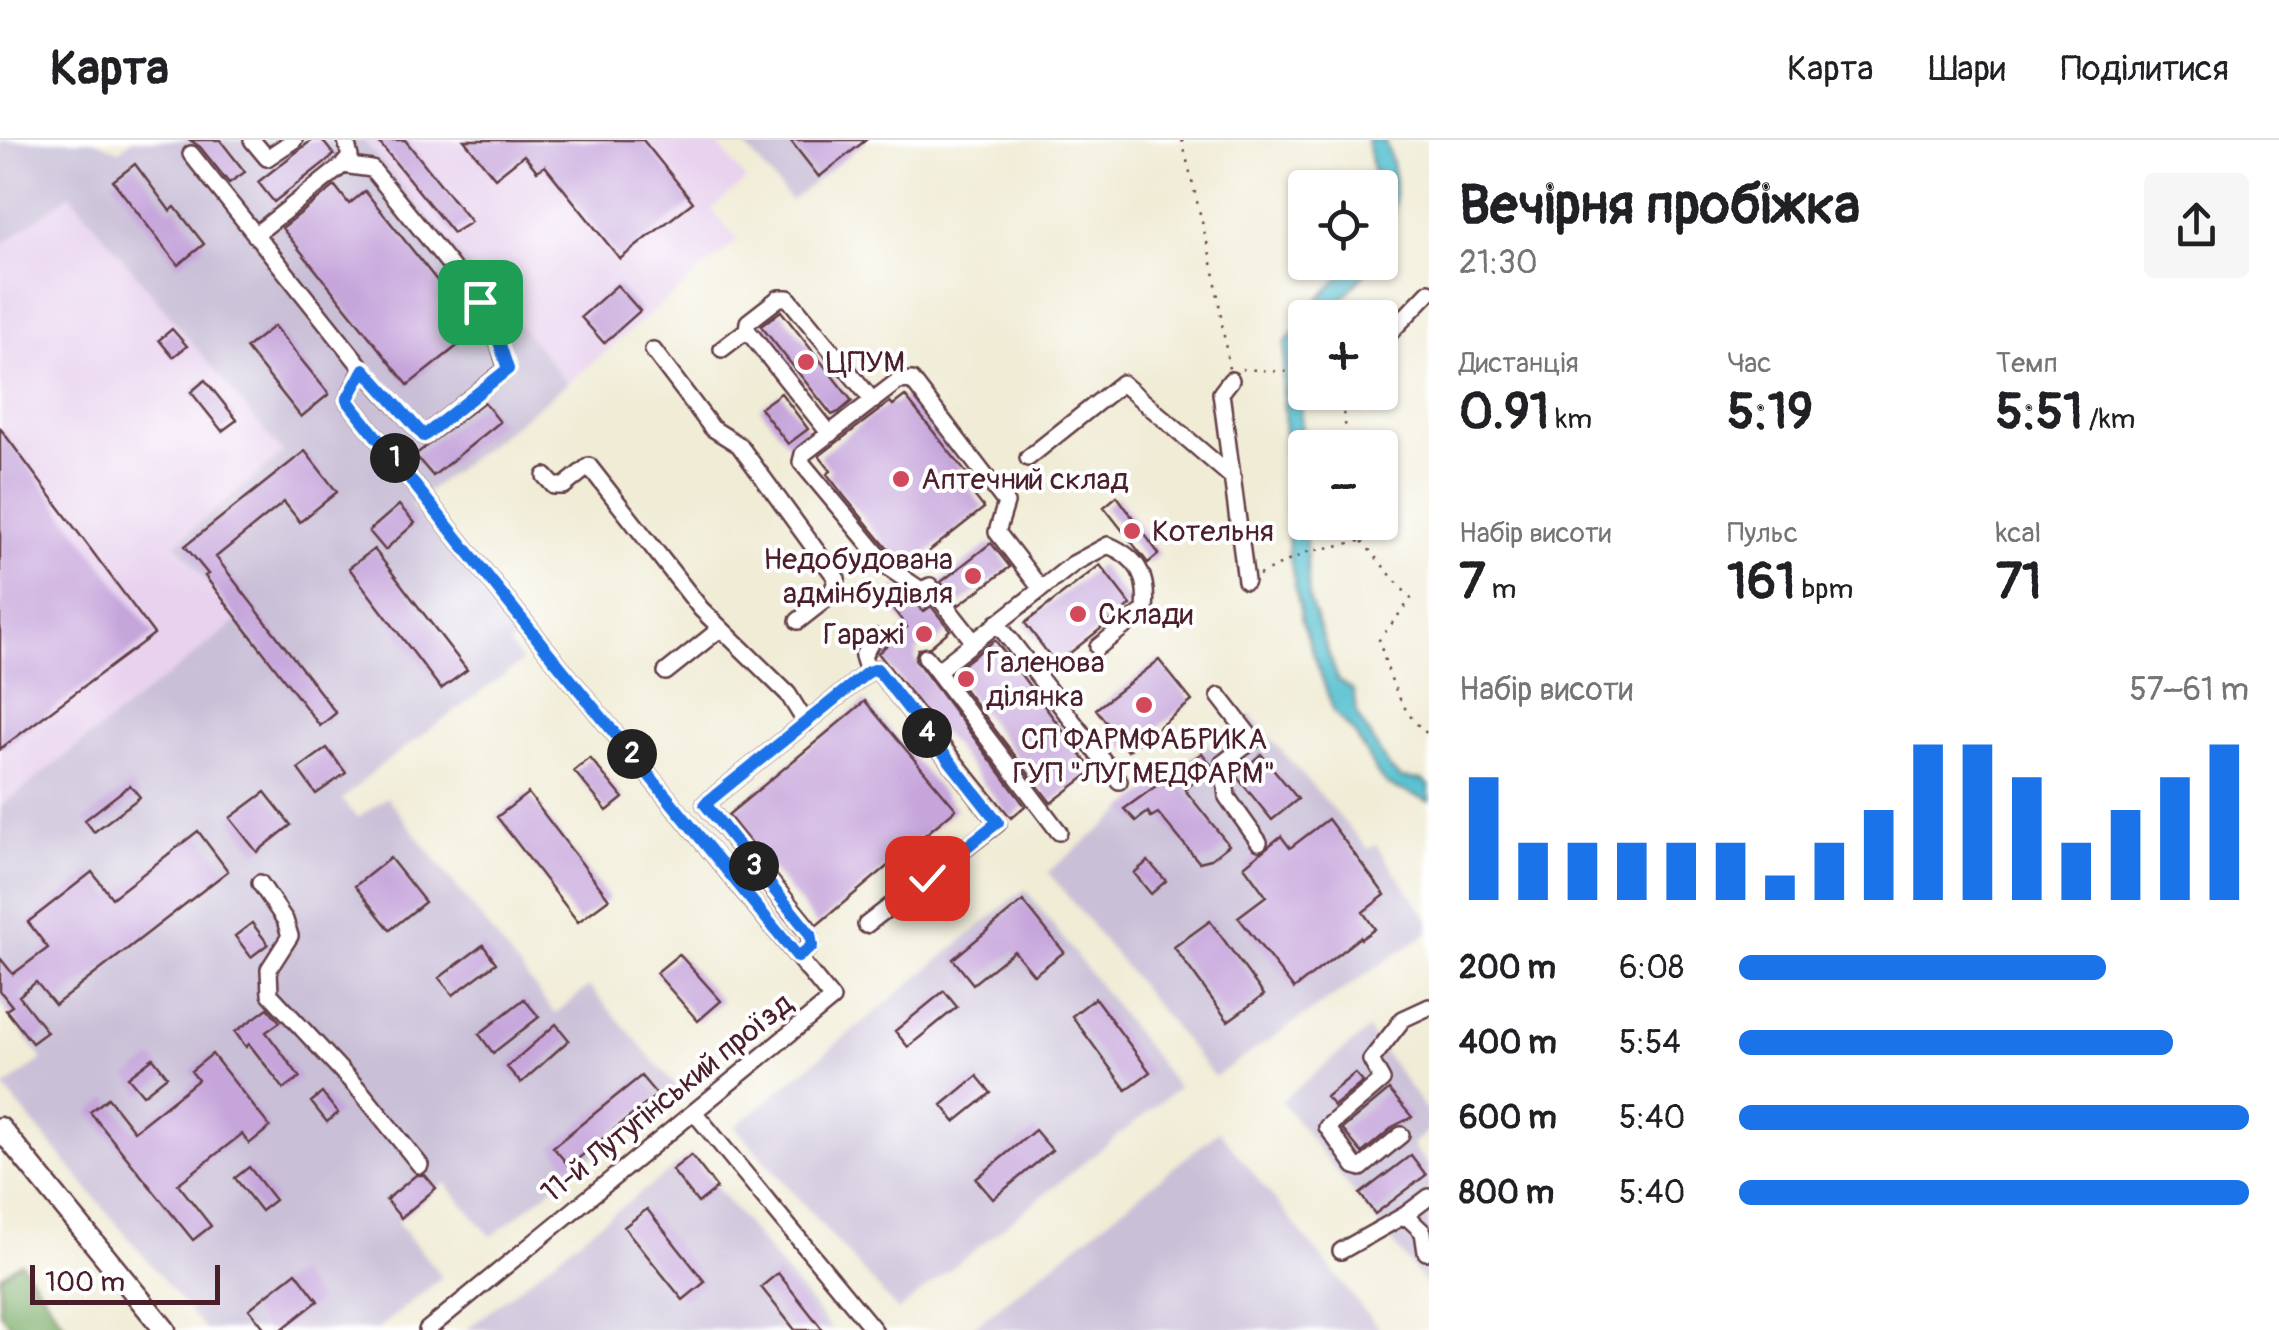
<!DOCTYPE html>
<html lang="uk">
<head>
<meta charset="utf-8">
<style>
  body { margin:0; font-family:Pangolin,sans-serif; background:#f6f6f6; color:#202124; height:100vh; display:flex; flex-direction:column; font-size:38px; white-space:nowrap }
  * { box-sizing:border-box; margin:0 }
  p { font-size:32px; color:#757577 }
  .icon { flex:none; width:55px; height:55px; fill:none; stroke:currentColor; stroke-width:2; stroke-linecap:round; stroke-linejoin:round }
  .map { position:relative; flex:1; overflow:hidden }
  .panel { display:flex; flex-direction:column; background:#fff; width:850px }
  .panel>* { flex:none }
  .controls { position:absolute; left:1288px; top:30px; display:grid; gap:20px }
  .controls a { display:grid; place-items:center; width:110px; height:110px; border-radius:10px; background:#fff; box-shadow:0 2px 8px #0004; font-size:50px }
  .scale { position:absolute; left:30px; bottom:25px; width:190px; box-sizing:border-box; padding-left:10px; border:5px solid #4a1f2b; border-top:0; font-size:28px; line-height:35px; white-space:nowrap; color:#4a1f2b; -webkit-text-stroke:8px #fff; paint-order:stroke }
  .pin { position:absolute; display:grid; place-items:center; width:85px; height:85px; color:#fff; margin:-42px; border-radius:20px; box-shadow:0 5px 15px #0006 }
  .km { position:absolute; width:50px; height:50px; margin:-25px; border-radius:50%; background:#222; color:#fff; font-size:28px; line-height:50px; text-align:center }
  .round { display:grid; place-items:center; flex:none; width:105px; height:105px; border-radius:10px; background:#f6f6f6 }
  .headline { display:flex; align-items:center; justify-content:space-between; height:170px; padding:0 30px }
  h1 { font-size:55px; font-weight:700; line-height:75px }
  .stats { display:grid; grid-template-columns:repeat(3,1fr); gap:15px; height:170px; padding:10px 30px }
  .stats div { display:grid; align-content:center }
  .stats b { font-size:50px; font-weight:700 }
  .stats small { font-size:28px; font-weight:400 }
  .stats p { font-size:28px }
  .chart { height:280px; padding:20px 30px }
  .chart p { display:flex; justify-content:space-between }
  .chart svg { width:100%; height:180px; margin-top:10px; stroke:#1a73e8; stroke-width:6 }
  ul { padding:0 30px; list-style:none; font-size:32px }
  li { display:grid; grid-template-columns:160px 120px 1fr; align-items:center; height:75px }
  li i { height:25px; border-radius:12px; background:#1a73e8 }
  header { display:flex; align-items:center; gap:60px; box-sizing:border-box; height:140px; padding:0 50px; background:#fff; border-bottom:2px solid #e0e0e0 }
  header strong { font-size:48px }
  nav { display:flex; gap:55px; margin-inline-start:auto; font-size:35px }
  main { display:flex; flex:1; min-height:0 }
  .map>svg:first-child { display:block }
  .built { fill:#e8d2ee }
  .industrial { fill:#c9bfd7 }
  .forest { fill:#7cae69; stroke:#63664a; stroke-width:2.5 }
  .water { fill:#55c0cf; stroke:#50707d; stroke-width:2.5 }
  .building { fill:#c6a5db }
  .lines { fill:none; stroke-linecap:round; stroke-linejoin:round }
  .minor-casing { stroke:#633e45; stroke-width:20 }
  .major-casing { stroke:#633e45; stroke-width:25 }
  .path { stroke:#633e45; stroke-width:2.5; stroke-dasharray:2.5 8; stroke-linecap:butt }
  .minor { stroke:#fff; stroke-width:15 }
  .major { stroke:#fff; stroke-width:20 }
  .route-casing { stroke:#fff; stroke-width:20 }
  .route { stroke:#1a73e8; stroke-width:12 }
  .poi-dot { fill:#d1495b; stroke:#fff; stroke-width:4 }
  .labels { text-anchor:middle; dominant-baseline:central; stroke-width:8; stroke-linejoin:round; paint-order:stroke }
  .poi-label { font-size:30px; fill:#4a1f2b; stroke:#fff; text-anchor:start }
  .street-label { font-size:30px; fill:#4a1f2b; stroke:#fff }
</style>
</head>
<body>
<header>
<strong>Карта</strong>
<nav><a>Карта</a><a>Шари</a><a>Поділитися</a></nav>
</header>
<main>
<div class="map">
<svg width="1429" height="1190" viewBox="0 0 1429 1190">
  <rect width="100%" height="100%" fill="#fff"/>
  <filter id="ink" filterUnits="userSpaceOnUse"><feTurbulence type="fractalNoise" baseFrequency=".01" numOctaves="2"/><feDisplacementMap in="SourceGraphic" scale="20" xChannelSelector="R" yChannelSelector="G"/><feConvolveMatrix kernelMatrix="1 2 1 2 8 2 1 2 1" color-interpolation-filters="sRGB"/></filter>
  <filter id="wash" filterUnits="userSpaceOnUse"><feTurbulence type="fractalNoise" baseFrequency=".0048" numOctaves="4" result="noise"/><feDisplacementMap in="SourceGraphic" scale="40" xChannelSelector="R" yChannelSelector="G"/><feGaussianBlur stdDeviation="2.25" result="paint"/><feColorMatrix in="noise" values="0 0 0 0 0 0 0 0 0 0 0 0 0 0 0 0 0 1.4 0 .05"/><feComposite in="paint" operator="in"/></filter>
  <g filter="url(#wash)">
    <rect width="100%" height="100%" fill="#f0ecd6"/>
    <path class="built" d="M363 0H714L746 40 712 69 738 100 568 243Z
      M70 53 283 313 176 403 240 482 0 668V105Z"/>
    <path class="industrial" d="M0 0H92L119 10 132 0H363L568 243 411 364 519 498 509 505 522 522 376 629 342 660 358 678 387 657 555 874 589 846 678 948 491 1097 445 1043 397 1082 442 1137 377 1190H205L4 948 42 919 0 862V667L238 481 176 403 283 313 70 54 0 106Z
      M740 0H867L791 61Z
      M1250 575 1368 709 1376 705 1429 780V792L1214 937 1048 732 1172 632Z
      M1025 749 1178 948 898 1171 735 987Z
      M1368 890 1429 974V990L1412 1005 1429 1027V1149L1281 961Z
      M1219 991 1380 1190H970Z
      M691 1015 832 1190H466L592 1089Z"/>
    <path class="forest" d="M21 1122 68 1190H13L0 1172V1136Z"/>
    <path class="water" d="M1367 0H1384C1401 35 1397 81 1380 115V48L1376 47Z
      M1354 123H1374L1326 177 1305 178V209L1301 226 1302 328 1309 459 1338 540 1353 551 1358 577 1390 629 1401 638 1422 640 1429 645V661L1388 645 1377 633 1355 594 1334 572 1302 481 1289 413 1283 240 1285 203 1325 152Z"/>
    <g id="blocks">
      <path class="building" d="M190 0H220L245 32 229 43 200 7Z
        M312 0H322L334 15 274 62 258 42Z
        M377 0H405L471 82 453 93Z
        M464 0H643L693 62 620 119 545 26 537 31 524 15 495 38Z
        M790 0H866L819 37Z
        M135 24 170 71 175 67 204 104 178 125 113 41Z
        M335 46 349 64 365 51 467 178 451 191 461 203 408 245 282 88Z
        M617 145 640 171 604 203 581 177Z
        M781 171 852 261 839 272 832 275 761 186Z
        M274 186 329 254 301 277 246 208Z
        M172 189 187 206 173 217 159 200Z
        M205 240 237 280 222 291 191 252Z
        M781 253 808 289 788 304 760 268Z
        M905 256 975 344 969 349 984 368 908 428 898 421 844 356 827 334 831 331 819 316 890 262 893 265Z
        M484 262 500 282 433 336 415 315Z
        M0 288 154 494 0 609Z
        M305 311 337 352 300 382 284 362 216 417 336 573 320 586 205 436 208 434 185 406Z
        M1117 356 1159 414 1148 423 1104 367Z
        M399 365 415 383 385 410 369 391Z
        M991 403 1010 427 959 465 941 442Z
        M374 409 467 530 441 549 349 428Z
        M1100 425 1131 465 1056 524 1025 483Z
        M897 447 912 457 923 472 931 466 950 490 930 507 918 509 915 519 1025 666 1011 678 878 513 907 487 884 457Z
        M995 500 1093 631 1051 663 952 533Z
        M1159 520 1192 561 1128 611 1096 569Z
        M865 561 956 669 817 785 728 675Z
        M327 608 346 633 316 654 298 629Z
        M1202 613 1212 626 1185 650 1229 705 1211 719 1199 722 1158 673 1151 677 1148 672 1136 681 1124 669Z
        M1261 614 1298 659 1272 680 1236 636Z
        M590 618 623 658 607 671 574 631Z
        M130 645 140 657 94 692 85 680Z
        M265 652 291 685 257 712 230 678Z
        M528 653 609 759 578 782 497 677Z
        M1328 679 1385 755 1363 772 1375 789 1361 799 1360 797 1294 849 1238 777 1266 756 1244 726 1281 696 1290 708Z
        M198 691 228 731 55 865 36 842 19 856 47 892 32 903 6 870 12 866 0 851V818L13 834 48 808 28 782 92 732 112 758Z
        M390 718 425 762 390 790 355 746Z
        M1148 721 1166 741 1151 754 1134 733Z
        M1023 761 1064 812 1034 835 1014 811 973 844 953 819Z
        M1210 781 1264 855 1228 881 1174 807Z
        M252 783 268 804 251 817 235 796Z
        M483 805 496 823 453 855 439 838Z
        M679 814 721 861 698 881 656 833Z
        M944 851 957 867 908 907 895 891Z
        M1095 858 1150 932 1126 950 1072 876Z
        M524 859 539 877 493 913 479 894Z
        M268 868 280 882 266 892 300 937 284 949 249 904 246 907 235 892Z
        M556 884 569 900 521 943 507 927Z
        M212 914 270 987 249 1004 242 994 178 1044 211 1086 193 1100 90 972 108 958 134 991 198 940 191 931Z
        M153 918 167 936 143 955 128 937Z
        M1355 933 1363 942 1334 966 1326 957Z
        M641 936 657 955 569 1026 553 1007Z
        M977 936 991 953 955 982 942 965Z
        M1389 950 1412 977 1394 986 1362 1013 1342 989Z
        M322 953 338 973 327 982 311 962Z
        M1035 990 1052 1010 993 1059 976 1039Z
        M691 1015 717 1048 698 1063 672 1030Z
        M1411 1015 1426 1035 1375 1074 1360 1054Z
        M249 1027 275 1060 261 1071 235 1038Z
        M416 1035H425L436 1048 401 1078 386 1060Z
        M647 1069 705 1142 683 1160 624 1087Z
        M296 1132 318 1161 281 1190H266L249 1169Z
        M778 1133 823 1190H795L761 1147Z"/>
    </g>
  </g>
  <g filter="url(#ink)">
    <use href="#blocks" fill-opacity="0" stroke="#633e45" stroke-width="2.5"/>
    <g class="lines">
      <defs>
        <path id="minor" d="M252 0 267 18 294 0
          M191 14 363 229 347 260 548 512 832 859 427 1190
          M343 25 372 29 480 162 496 193 507 229 424 296 363 229
          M255 95 343 25 350 17 346 0
          M1380 203 1429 152
          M722 209 747 190
          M653 210 712 288 739 305 837 439 830 456 798 481
          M1231 240 1221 253 1246 441
          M830 294 747 190 748 182 779 158H788L873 261
          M1028 318 1122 243 1233 338
          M545 336 554 346H564L589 326 701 469 788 554 806 583
          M997 483 1119 641
          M974 502 930 446 921 450 890 429 801 322 803 314 898 241 912 240 1006 363 997 392 1041 449
          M926 517 1059 692
          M937 531 1073 424 1108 405C1139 418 1148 437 1145 470L1098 507
          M666 532 720 489
          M868 532 863 516 874 497
          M1219 556 1253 600 1223 623 1227 657 1259 702
          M260 743 285 780 290 796 269 829 270 854 362 953 420 1025
          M798 817 811 806 809 794 705 664 868 532 877 529 998 683 866 785
          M694 972 874 1190
          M1401 995 1361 1028 1355 1026 1327 987 1382 940 1371 920 1403 879 1429 867
          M1405 1075 1423 1092 1426 1112
          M1341 1111 1405 1075 1429 1057"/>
        <path id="major" d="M0 988 165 1190"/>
      </defs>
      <use href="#minor" class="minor-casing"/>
      <use href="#major" class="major-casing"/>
      <path class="path" d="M1182 0 1214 131 1229 229
        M1242 229 1305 233
        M1340 252 1349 308
        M1354 382 1361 400 1411 459 1379 500C1389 535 1399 572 1429 595
        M1259 435 1307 412 1360 401"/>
      <use href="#minor" class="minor"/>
      <use href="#major" class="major"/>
    </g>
  </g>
  <g class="lines" filter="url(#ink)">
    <defs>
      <path id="route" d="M480 162 496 193 508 229 424 296 364 229 347 260 548 512 798 817 812 806 810 794 705 664 868 532 877 529 998 682 927 738"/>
    </defs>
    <use href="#route" class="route-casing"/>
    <use href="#route" class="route"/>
  </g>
  <g class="poi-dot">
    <circle cx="806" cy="222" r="10"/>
    <circle cx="901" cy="339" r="10"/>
    <circle cx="1132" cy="391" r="10"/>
    <circle cx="973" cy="436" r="10"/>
    <circle cx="1078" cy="474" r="10"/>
    <circle cx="924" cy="494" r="10"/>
    <circle cx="966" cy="539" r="10"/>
    <circle cx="1144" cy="565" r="10"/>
  </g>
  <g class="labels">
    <g class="poi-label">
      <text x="826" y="222">ЦПУМ</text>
      <text x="921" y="339">Аптечний склад</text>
      <text x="1152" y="391">Котельня</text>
      <text x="953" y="419" text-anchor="end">Недобудована<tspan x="953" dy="34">адмінбудівля</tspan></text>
      <text x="1098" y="474">Склади</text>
      <text x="904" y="494" text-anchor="end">Гаражі</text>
      <text x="986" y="522">Галенова<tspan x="986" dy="34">ділянка</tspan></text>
      <text x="1144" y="599" text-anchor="middle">СП ФАРМФАБРИКА<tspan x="1144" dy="34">ГУП "ЛУГМЕДФАРМ"</tspan></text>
    </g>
    <g class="street-label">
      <text transform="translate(667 958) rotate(-39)">11-й Лутугінський проїзд</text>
    </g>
  </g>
</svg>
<div class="controls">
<a><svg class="icon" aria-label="locate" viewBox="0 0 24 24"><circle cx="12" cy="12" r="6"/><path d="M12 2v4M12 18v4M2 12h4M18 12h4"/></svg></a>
<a>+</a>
<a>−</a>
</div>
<div class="scale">100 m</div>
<div class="pin" style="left:480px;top:162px;background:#1e9e55"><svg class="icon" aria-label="arrive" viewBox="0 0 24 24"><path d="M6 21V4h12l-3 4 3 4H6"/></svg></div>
<div class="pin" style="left:927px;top:738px;background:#d93025"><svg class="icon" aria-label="check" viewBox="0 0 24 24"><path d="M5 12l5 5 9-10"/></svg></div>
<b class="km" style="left:395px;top:318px">1</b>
<b class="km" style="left:632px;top:614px">2</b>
<b class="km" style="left:754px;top:726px">3</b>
<b class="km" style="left:927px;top:593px">4</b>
</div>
<section class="panel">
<div class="headline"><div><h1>Вечірня пробіжка</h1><p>21:30</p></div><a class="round"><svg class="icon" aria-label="share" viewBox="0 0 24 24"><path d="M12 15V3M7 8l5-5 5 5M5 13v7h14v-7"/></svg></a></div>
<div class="stats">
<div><p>Дистанція</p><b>0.91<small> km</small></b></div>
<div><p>Час</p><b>5:19</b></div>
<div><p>Темп</p><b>5:51<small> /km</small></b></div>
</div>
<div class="stats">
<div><p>Набір висоти</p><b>7<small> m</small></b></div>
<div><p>Пульс</p><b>161<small> bpm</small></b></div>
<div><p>kcal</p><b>71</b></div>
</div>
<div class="chart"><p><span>Набір висоти</span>57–61 m</p>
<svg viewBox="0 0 160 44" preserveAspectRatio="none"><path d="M5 44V14M15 44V30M25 44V30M35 44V30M45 44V30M55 44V30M65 44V38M75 44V30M85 44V22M95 44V6M105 44V6M115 44V14M125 44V30M135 44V22M145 44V14M155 44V6"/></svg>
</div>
<ul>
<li><b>200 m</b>6:08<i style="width:72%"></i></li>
<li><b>400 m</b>5:54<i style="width:85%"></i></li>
<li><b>600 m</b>5:40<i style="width:100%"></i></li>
<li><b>800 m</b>5:40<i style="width:100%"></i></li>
</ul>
</section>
</main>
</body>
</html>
